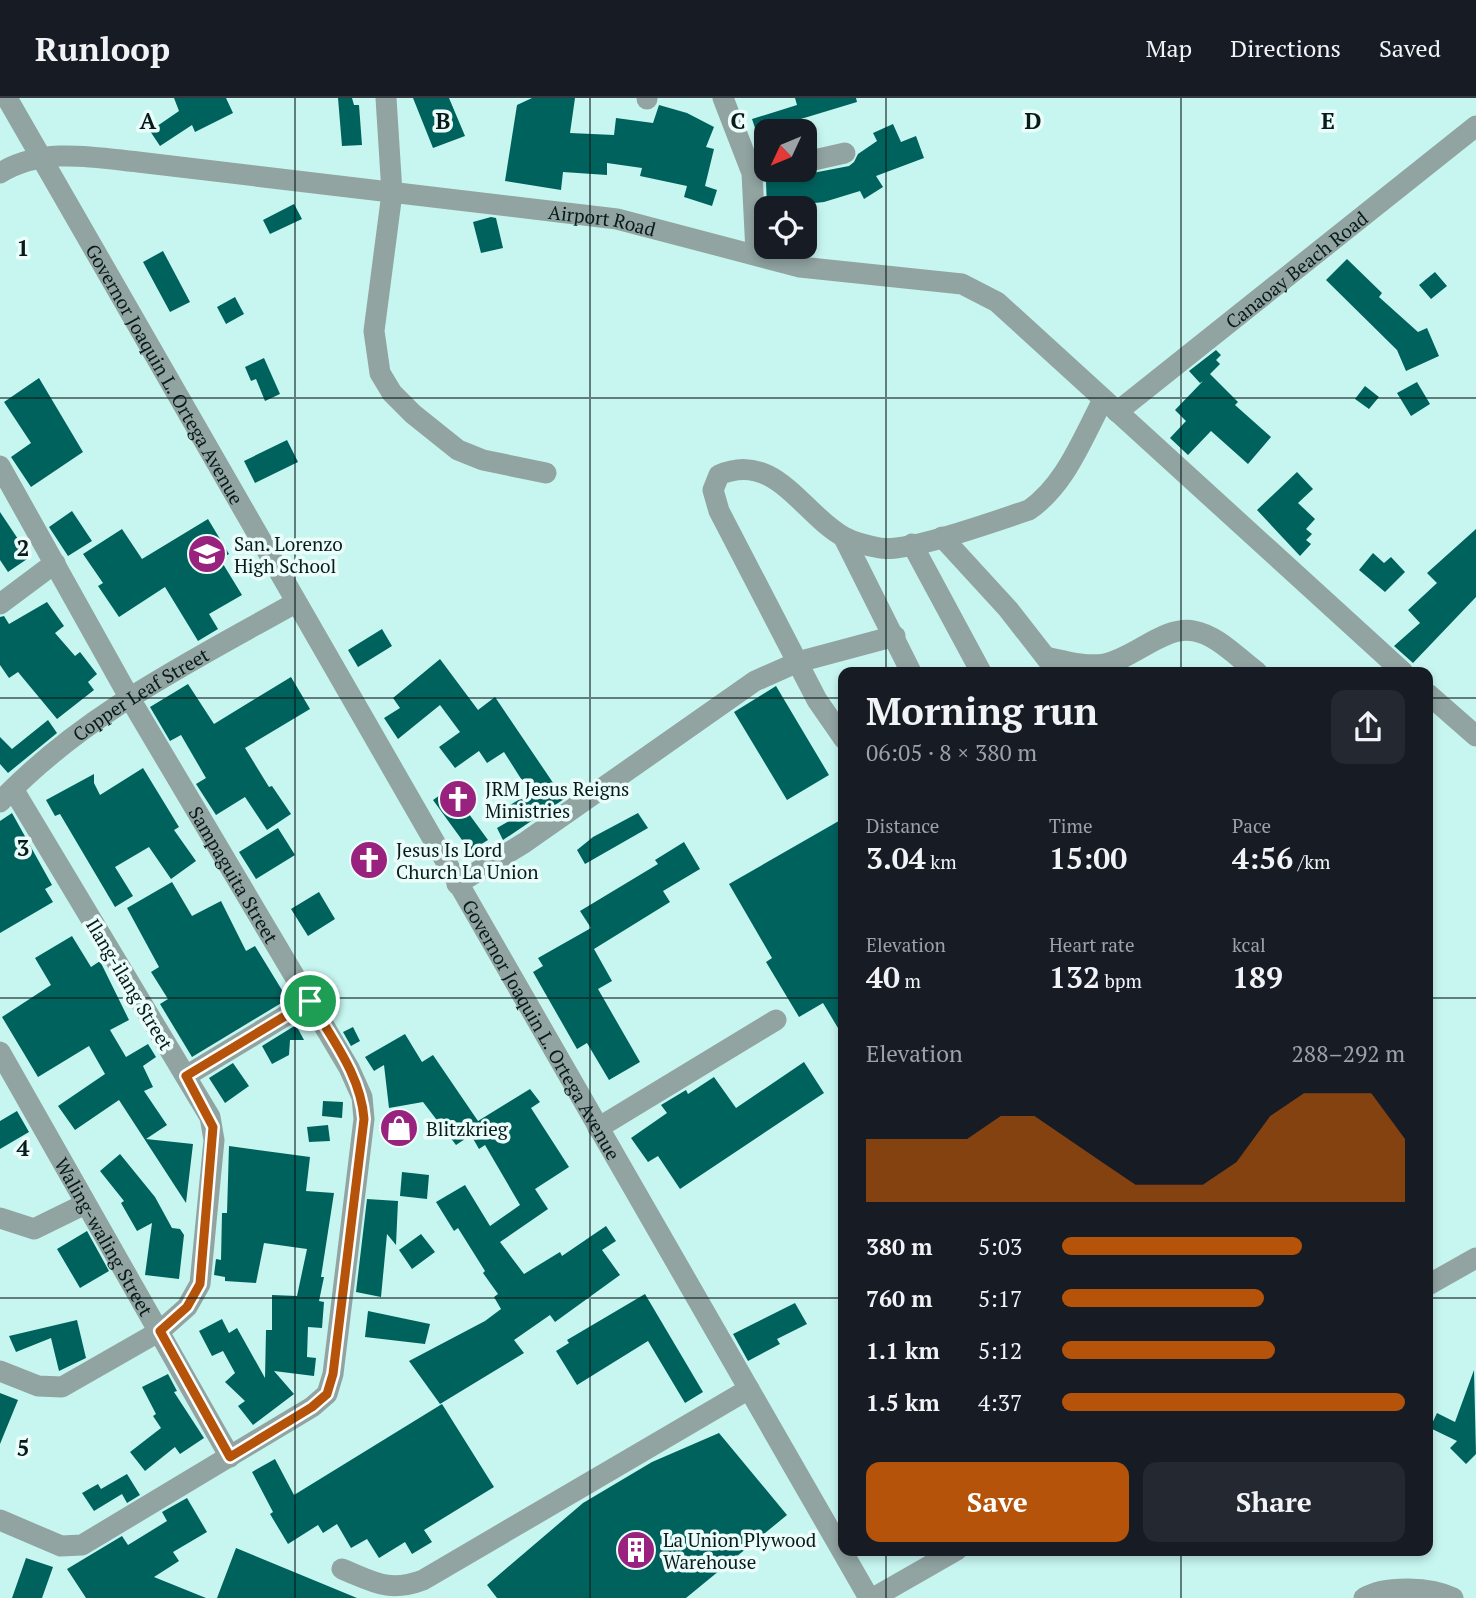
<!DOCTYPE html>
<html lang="en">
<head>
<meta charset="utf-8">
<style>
  body { margin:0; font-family:"PT Serif",serif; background:#242831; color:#f1f3f6; height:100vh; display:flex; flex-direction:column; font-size:26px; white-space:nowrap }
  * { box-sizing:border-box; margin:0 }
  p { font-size:23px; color:#9ea1a6 }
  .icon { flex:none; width:38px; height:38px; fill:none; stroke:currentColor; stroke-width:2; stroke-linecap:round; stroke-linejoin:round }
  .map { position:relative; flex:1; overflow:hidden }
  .panel { position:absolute; left:838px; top:569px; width:595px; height:889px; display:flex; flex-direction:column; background:#171b24; border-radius:14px; box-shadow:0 4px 10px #0003 }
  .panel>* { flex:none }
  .needle { width:46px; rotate:226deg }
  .controls { position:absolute; left:754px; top:21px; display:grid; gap:14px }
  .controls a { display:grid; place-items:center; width:63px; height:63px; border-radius:14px; background:#171b24; box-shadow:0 4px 10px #0003; font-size:35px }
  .pin { position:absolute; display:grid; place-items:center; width:60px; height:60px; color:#fff; margin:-30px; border:4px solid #fff; border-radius:50%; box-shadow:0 2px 7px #0007 }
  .round { display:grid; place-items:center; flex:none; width:74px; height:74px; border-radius:14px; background:#242831 }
  .head { display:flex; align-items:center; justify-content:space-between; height:119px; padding:0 28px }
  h1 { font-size:38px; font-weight:700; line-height:52px }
  .figures { display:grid; grid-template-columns:repeat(3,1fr); gap:10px; height:119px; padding:7px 28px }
  .figures div { display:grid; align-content:center }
  .figures b { font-size:30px; font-weight:700 }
  .figures small { font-size:19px; font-weight:400 }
  .figures p { font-size:19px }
  .chart { height:196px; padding:14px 28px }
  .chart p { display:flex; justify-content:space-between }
  .chart svg { width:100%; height:126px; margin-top:7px; fill:#b45309; opacity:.7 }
  .cta { display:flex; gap:14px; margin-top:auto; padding:14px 28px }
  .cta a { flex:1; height:80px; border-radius:14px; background:#b45309; color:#fff; font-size:28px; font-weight:700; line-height:80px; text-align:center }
  .cta a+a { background:#242831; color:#f1f3f6 }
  ul { padding:0 28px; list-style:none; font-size:23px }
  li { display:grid; grid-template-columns:112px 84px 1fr; align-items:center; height:52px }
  li i { height:18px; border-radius:9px; background:#b45309 }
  header { display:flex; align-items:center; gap:42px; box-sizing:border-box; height:98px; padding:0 35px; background:#171b24; border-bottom:2px solid #363941 }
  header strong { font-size:33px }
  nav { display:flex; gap:38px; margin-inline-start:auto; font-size:24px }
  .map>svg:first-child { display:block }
  .building { fill:#00625d }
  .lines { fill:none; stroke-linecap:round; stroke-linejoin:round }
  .minor { stroke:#91a4a2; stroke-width:21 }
  .route-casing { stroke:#fff; stroke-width:14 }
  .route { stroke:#b45309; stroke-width:9 }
  .grid { fill:none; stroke:#081a19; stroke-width:2; stroke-opacity:0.55 }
  .labels { text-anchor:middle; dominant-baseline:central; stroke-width:7; stroke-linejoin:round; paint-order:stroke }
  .street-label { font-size:19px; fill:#081a19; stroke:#ebfdfb }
  .poi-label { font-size:19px; fill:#081a19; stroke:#ebfdfb; text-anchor:start }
  .grid-label { font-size:23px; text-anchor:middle; font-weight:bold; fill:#081a19; stroke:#ebfdfb; stroke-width:7; stroke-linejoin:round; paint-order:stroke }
</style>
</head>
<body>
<header>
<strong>Runloop</strong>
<nav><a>Map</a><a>Directions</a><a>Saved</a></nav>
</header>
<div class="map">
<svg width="1476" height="1500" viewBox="0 0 1476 1500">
  <rect width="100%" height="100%" fill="#c7f6f1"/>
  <path class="building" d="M174 0H226L233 15 195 34 192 27 160 48 150 33 179 13Z
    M338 0H352L354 7H359L362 47 342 48Z
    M413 0H449L465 38 433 50Z
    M532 0H575L570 35 614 37 616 20 653 25 659 7 687 15 714 29 706 49 714 51 705 88 717 92 712 108 684 99 687 88 640 78 642 70 607 65V77L563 74 561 92 505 83 517 7Z
    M795 0H856L857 4 781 27 783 33H756L752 21 797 7Z
    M893 26 901 44 916 38 924 60 876 78 883 89 864 101 860 93 824 104 767 110 766 84 849 68 854 64 858 56 877 43 873 35Z
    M294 106 302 121 270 136 263 122Z
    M491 119 496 120 503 150 481 155 473 124Z
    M163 153 190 204 170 214 143 164Z
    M1347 161 1382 195 1379 199 1418 234 1427 230 1439 258 1406 273 1397 252 1326 182Z
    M1435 174 1447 188 1431 201 1419 187Z
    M235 199 244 216 226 226 217 209Z
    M1216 252 1221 257 1216 262 1220 266 1210 276 1238 304 1235 307 1271 339 1248 366 1211 333 1188 357 1170 340 1186 323 1175 312 1203 283 1200 285 1189 273Z
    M264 260 280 296 265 303 256 281 251 283 245 269Z
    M39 280 83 354 31 389 11 359 31 345 4 304Z
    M1417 284 1430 306 1411 318 1397 295Z
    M1365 288 1379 299 1369 311 1355 301Z
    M287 342 298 364 255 385 244 363Z
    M1297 374 1313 391 1298 405 1315 421 1306 431 1312 436 1306 442 1311 446 1300 458 1257 412Z
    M72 413 92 443 68 458 49 429Z
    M0 414 30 459 8 474 0 462Z
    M208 421 229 456 220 461 242 497 209 516 218 531 198 543 165 489 119 519 98 488 103 485 83 456 122 431 142 461Z
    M1476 431V499L1413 565 1394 548 1420 525 1408 512 1437 485 1427 475Z
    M1373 455 1384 465 1391 459 1405 474 1385 494 1359 472Z
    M47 504 64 528 55 535 75 558 80 554 97 576 88 584 94 592 57 621 18 574 9 580 0 567V519L4 518 9 526Z
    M382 531 392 548 358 569 348 552Z
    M440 561 478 612 495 599 564 701 503 742 497 730 516 719 510 707 530 695 504 654 487 665 479 653 455 670 439 649 460 634 440 607 398 641 384 620 400 610 393 600Z
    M291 579 310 611 245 650 269 689 272 688 291 716 267 732 245 699 216 717 196 686 206 680 181 637 170 643 150 609 188 586 214 626Z
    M776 588 829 677 787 702 734 614Z
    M48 622 57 635 8 675 0 666V639L12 651Z
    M143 670 179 729 174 732 196 763 171 781 149 749 115 769 133 798 115 809 60 716 55 718 46 702 94 676V685L100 697Z
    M450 690 488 742 470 753 433 702Z
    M12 715 52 787 45 791 53 804 0 835V723Z
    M638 715 648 730 585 766 577 752 593 739Z
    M844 720V940L823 905 799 919 766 864 772 860 729 786Z
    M278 730 295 757 256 781 239 754Z
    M684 744 700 771 663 793 670 804 594 851 612 883 598 891 640 964 609 982 587 945 577 951 533 874 543 868 538 860 591 830 580 813 658 766 655 762Z
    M172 784 192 818 221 803 246 853 255 848 285 897 281 900 283 904 192 959 160 906 168 901 151 874 159 869 127 810Z
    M319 794 335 821 308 838 291 811Z
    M72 838 91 869 100 863 129 922 110 932 126 959 148 946 156 959 143 968 153 989 144 993 167 1027 146 1041 193 1046 186 1105 119 1002 75 1032 58 1008 105 976 89 948 38 979 2 919 51 887 35 860Z
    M296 927 304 942H290L289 957 272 966 262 948Z
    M353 929 360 943 351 948 343 934Z
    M405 936 422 964 433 957 478 1023 530 991 540 1004 531 1010 569 1069 535 1091 548 1111 500 1144 524 1176 560 1154 562 1158 606 1128 616 1143 602 1152 620 1177 555 1224 550 1217 514 1242 524 1255 440 1306 409 1263 485 1223 501 1211 494 1199 498 1196 483 1175 485 1173 458 1130 454 1133 436 1104 465 1087 490 1128 520 1107 485 1047 479 1051 471 1037 456 1047 423 1004 389 1010 384 967 374 973 365 959Z
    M804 964 824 995 680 1091 658 1058 648 1064 631 1040 667 1015 661 1007 686 992 688 996 714 979 736 1010Z
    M233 965 249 988 225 1005 209 980Z
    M323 1003 343 1004 342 1020 322 1018Z
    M17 1013 29 1034 0 1051V1023Z
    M328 1027 330 1043 309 1044 307 1029Z
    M229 1048 310 1059 306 1093 334 1095 321 1179H324L319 1203 324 1204 322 1230 308 1229 307 1259 316 1260 314 1278 274 1273 294 1296 253 1327 238 1308 245 1303 225 1284 235 1275 223 1253 212 1258 199 1233 222 1221 229 1235 237 1230 265 1280 266 1232H272V1197L297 1198 307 1151 264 1145 256 1185 225 1183V1179L214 1177 216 1161 221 1162 222 1115H227Z
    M120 1056 155 1099 172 1130 180 1131 184 1137 179 1181 145 1177 152 1125 137 1133 121 1105 124 1103 100 1073Z
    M402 1074 429 1077 427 1101 400 1098Z
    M367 1101 398 1103 396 1147 387 1136 381 1199 356 1194Z
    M87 1133 109 1173 80 1190 57 1151Z
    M421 1136 435 1154 412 1171 399 1152Z
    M645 1196 703 1294 685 1305 648 1243 577 1287 556 1253 569 1245 567 1242Z
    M795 1205 807 1226 777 1241 780 1246 748 1263 733 1236Z
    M368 1213 430 1226 425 1246 365 1239Z
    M77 1222 86 1260 59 1273 51 1240 16 1254 9 1238Z
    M1474 1272 1476 1356 1466 1366 1450 1350 1457 1343 1430 1330 1437 1315 1455 1324Z
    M168 1276 177 1293 174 1294 204 1340 180 1356 175 1349 145 1373 130 1354 161 1330 153 1318 156 1316 142 1289Z
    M0 1295 18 1302 0 1346Z
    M442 1306 494 1389 424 1432 432 1444 412 1456 405 1444 379 1460 367 1441 351 1450 337 1426 323 1435 318 1427 288 1446 270 1416 273 1414 252 1374 275 1361 294 1397Z
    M719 1335 787 1417 686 1500H497L487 1487 583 1405 652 1364Z
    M127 1376 140 1397 127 1405 122 1396 94 1413 82 1395 98 1386 101 1391Z
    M187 1400 207 1434 173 1454 179 1463 154 1479 206 1500H86L67 1471 122 1438 128 1447 167 1423 162 1414Z
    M236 1450 357 1500H217Z
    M26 1460 53 1469 42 1500H12Z"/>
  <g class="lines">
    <g class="minor">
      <path id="s1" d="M7 0 869 1500"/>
      <path d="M386 0 392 95 374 233 380 275 392 295 413 316 458 352 483 362 546 375"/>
      <path d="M723 0 752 75 756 155"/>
      <path d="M647 1V0"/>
      <path d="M805 64 845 55"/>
      <path id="s2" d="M0 75C43 49 91 59 138 64L617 121 800 169 962 186 997 204 1403 574"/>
      <path id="s3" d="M1117 314 1476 28"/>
      <path id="s4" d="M0 368 129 599 349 970 362 999 364 1021 333 1276 327 1296 312 1309 82 1447 61 1448 0 1422"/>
      <path d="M942 439 1008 511 1054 570"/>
      <path d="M844 440 911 574"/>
      <path d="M912 446 981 574"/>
      <path d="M0 506 55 465"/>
      <path d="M1046 559C1065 563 1085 569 1104 566 1134 561 1164 527 1194 533 1217 537 1238 560 1257 574"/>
      <path d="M1428 596 1476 638"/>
      <path d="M844 641 817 602 719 413 713 392 719 377C775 352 803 417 844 439 853 444 869 448 880 450 908 455 998 422 1029 412 1066 386 1082 341 1103 302"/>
      <path id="s5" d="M0 704C82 617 192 563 295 505"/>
      <path d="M457 786 524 745 755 583 798 564 895 538"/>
      <path id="s6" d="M0 954 230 1359"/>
      <path d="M186 978 310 903"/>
      <path d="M598 1030 776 922"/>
      <path d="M0 1120 34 1131 85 1106"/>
      <path d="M1428 1187 1476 1160"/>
      <path d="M0 1273 38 1288 62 1289 160 1233 187 1209 200 1186 214 1042 210 1019 13 691"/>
      <path d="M342 1471C374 1484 389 1495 423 1482L749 1291"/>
      <path d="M873 1500 957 1452"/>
      <path d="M1364 1500C1386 1487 1431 1489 1453 1500"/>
    </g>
  </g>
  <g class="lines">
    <defs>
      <path id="route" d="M310 903C331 940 361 977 364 1021L333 1276 327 1296 312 1309 230 1359 160 1233 187 1209 200 1186 213 1029 186 978Z"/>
    </defs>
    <use href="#route" class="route-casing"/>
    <use href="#route" class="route"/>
  </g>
  <path class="grid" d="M295 0V1500M590 0V1500M886 0V574M1181 0V574M0 300H1476M0 600H844M1428 600H1476M0 900H844M1428 900H1476M0 1200H844M1428 1200H1476M886 1452V1500M1181 1452V1500"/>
  <defs>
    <symbol id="school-disc" viewBox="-11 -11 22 22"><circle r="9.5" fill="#98227e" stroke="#ebfdfb"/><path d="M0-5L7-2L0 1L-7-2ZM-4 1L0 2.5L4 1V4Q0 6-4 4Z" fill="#fff"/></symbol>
    <symbol id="church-disc" viewBox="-11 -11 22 22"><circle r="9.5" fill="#98227e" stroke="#ebfdfb"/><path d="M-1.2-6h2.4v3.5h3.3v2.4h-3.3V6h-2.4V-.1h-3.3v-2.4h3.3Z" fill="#fff"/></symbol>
    <symbol id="shop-disc" viewBox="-11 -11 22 22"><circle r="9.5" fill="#98227e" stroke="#ebfdfb"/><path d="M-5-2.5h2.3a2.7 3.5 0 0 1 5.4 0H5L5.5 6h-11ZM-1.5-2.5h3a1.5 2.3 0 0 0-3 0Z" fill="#fff"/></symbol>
    <symbol id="building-disc" viewBox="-11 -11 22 22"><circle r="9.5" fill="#98227e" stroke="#ebfdfb"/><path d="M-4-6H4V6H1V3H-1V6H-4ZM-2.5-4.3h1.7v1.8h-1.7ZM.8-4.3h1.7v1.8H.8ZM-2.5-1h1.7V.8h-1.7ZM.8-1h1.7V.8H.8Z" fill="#fff"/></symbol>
  </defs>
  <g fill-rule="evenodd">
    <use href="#school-disc" x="185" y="434" width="44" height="44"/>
    <use href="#church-disc" x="436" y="679" width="44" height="44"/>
    <use href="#church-disc" x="347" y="740" width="44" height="44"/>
    <use href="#shop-disc" x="377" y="1008" width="44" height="44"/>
    <use href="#building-disc" x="614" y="1430" width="44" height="44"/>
  </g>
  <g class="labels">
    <g class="street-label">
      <text stroke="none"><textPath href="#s2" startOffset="609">Airport Road</textPath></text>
      <text stroke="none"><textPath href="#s3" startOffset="229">Canaoay Beach Road</textPath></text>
      <text stroke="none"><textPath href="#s1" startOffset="318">Governor Joaquin L. Ortega Avenue</textPath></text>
      <text stroke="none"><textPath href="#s5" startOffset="178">Copper Leaf Street</textPath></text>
      <text stroke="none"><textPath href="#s4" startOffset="471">Sampaguita Street</textPath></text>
      <text transform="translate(130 886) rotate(59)">Ilang-ilang Street</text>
      <text stroke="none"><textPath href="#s1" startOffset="1074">Governor Joaquin L. Ortega Avenue</textPath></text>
      <text stroke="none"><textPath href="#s6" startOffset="212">Waling-waling Street</textPath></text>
    </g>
    <g class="poi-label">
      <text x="234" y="445">San. Lorenzo<tspan x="234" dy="22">High School</tspan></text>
      <text x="485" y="690">JRM Jesus Reigns<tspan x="485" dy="22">Ministries</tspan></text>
      <text x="396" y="751">Jesus Is Lord<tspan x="396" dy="22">Church La Union</tspan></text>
      <text x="426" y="1030">Blitzkrieg</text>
      <text x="663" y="1441">La Union Plywood<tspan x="663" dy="22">Warehouse</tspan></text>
    </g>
  </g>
  <g class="grid-label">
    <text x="148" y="31">A</text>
    <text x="443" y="31">B</text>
    <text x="738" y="31">C</text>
    <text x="1033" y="31">D</text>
    <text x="1328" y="31">E</text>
    <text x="23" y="158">1</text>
    <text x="23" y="458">2</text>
    <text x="23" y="758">3</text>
    <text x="23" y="1058">4</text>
    <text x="23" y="1358">5</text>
  </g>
</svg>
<div class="controls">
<a><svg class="needle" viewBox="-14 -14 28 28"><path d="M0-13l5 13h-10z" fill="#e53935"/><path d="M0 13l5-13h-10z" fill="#9ea1a6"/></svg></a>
<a><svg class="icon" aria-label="locate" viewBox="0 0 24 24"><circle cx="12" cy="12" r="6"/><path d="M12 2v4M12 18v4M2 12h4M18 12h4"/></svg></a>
</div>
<div class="pin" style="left:310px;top:903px;background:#1e9e55"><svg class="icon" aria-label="arrive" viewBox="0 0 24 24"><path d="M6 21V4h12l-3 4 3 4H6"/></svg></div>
<section class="panel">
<div class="head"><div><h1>Morning run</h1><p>06:05 · 8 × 380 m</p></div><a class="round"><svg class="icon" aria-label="share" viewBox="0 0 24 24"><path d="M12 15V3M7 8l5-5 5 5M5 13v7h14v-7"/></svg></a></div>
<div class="figures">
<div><p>Distance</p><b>3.04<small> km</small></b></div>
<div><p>Time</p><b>15:00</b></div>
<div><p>Pace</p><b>4:56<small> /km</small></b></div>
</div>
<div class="figures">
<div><p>Elevation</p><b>40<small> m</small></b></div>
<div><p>Heart rate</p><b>132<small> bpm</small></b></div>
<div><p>kcal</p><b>189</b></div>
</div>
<div class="chart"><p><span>Elevation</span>288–292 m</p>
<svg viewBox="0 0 160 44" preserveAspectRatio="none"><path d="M0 44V22L10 22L20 22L30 22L40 14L50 14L60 22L70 30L80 38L90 38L100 38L110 30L120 14L130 6L140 6L150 6L160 22V44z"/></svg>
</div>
<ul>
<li><b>380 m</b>5:03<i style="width:70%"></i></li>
<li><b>760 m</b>5:17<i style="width:59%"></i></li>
<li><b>1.1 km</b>5:12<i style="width:62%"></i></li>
<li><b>1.5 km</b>4:37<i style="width:100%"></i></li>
</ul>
<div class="cta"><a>Save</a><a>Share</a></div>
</section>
</div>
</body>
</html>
